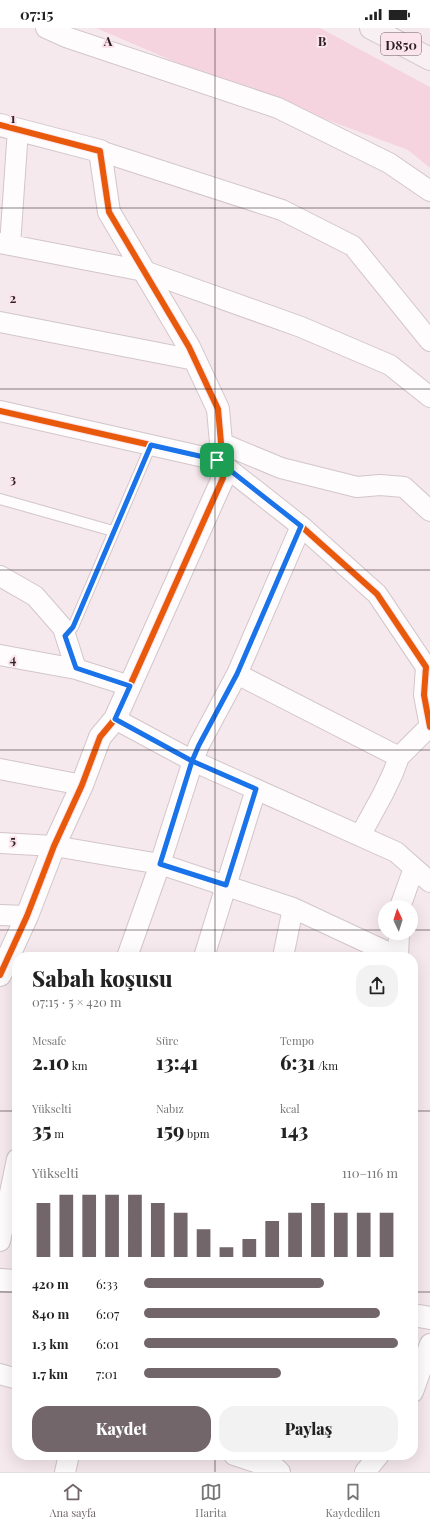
<!DOCTYPE html>
<html lang="tr">
<head>
<meta charset="utf-8">
<style>
  body { margin:0; font-family:"Playfair Display",serif; background:#f2f2f2; color:#222; height:100vh; display:flex; flex-direction:column; font-size:15px; white-space:nowrap }
  * { box-sizing:border-box; margin:0 }
  p { font-size:13px; color:#767676 }
  .icon { flex:none; width:22px; height:22px; fill:none; stroke:currentColor; stroke-width:2; stroke-linecap:round; stroke-linejoin:round }
  .map { position:relative; flex:1; overflow:hidden }
  .details { position:absolute; left:12px; top:924px; width:406px; height:508px; display:flex; flex-direction:column; background:#fff; border-radius:16px; box-shadow:0 4px 16px #0002 }
  .details>* { flex:none }
  .needle { width:26px; rotate:356deg }
  .controls { position:absolute; left:378px; top:872px; display:grid; gap:8px }
  .controls a { display:grid; place-items:center; width:40px; height:40px; border-radius:50%; background:#fff; box-shadow:0 4px 16px #0002; font-size:20px }
  .pin { position:absolute; display:grid; place-items:center; width:34px; height:34px; color:#fff; margin:-17px; border-radius:8px; box-shadow:0 2px 6px #0006 }
  .round { display:grid; place-items:center; flex:none; width:42px; height:42px; border-radius:16px; background:#f2f2f2 }
  .headline { display:flex; align-items:center; justify-content:space-between; height:68px; padding:0 20px }
  h1 { font-size:22px; font-weight:800; line-height:30px }
  .stats { display:grid; grid-template-columns:repeat(3,1fr); gap:6px; height:68px; padding:4px 20px }
  .stats div { display:grid; align-content:center }
  .stats b { font-size:20px; font-weight:800 }
  .stats small { font-size:11px; font-weight:400 }
  .stats p { font-size:11px }
  .chart { height:112px; padding:8px 20px }
  .chart p { display:flex; justify-content:space-between }
  .chart svg { width:100%; height:72px; margin-top:4px; stroke:#73666a; stroke-width:6 }
  .primary-button { display:flex; gap:8px; margin-top:auto; padding:8px 20px }
  .primary-button a { flex:1; height:46px; border-radius:16px; background:#73666a; color:#fff; font-size:16px; font-weight:800; line-height:46px; text-align:center }
  .primary-button a+a { background:#f2f2f2; color:#222 }
  ul { padding:0 20px; list-style:none; font-size:13px }
  li { display:grid; grid-template-columns:64px 48px 1fr; align-items:center; height:30px }
  li i { height:10px; border-radius:5px; background:#73666a }
  .status { display:flex; justify-content:space-between; align-items:center; height:28px; padding:0 20px; background:#fff; direction:ltr }
  .status svg { height:11px; fill:currentColor }
  .menu { display:flex; justify-content:space-around; align-items:center; height:56px; border-top:1px solid #e0e0e0; background:#fff; font-size:11px; color:#767676 }
  .menu a { display:grid; justify-items:center; gap:2px }
  .menu .on { color:#73666a }
  .map>svg:first-child { display:block }
  .green { fill:#f5d4e0 }
  .lines { fill:none; stroke-linecap:round; stroke-linejoin:round }
  .service-casing { stroke:#d2c6ca; stroke-width:12 }
  .minor-casing { stroke:#d2c6ca; stroke-width:22 }
  .tertiary-casing { stroke:#d2c6ca; stroke-width:24 }
  .trunk-casing { stroke:#cdc6c9; stroke-width:24 }
  .service { stroke:#fefcfc; stroke-width:10 }
  .minor { stroke:#fefcfc; stroke-width:20 }
  .tertiary { stroke:#fefcfc; stroke-width:22 }
  .trunk { stroke:#f8f0f3; stroke-width:22 }
  .cycleway-casing { stroke:#fbe4ec; stroke-width:8 }
  .cycleway { stroke:#e8590c; stroke-width:6 }
  .route-casing { stroke:#fff; stroke-width:8 }
  .route { stroke:#1a73e8; stroke-width:5 }
  .grid { fill:none; stroke:#2c1f24; stroke-width:1; stroke-opacity:0.55 }
  .labels { text-anchor:middle; dominant-baseline:central; stroke-width:4; stroke-linejoin:round; paint-order:stroke }
  .shield { fill:#fbe4ec; stroke:#6a5a60; stroke-width:1 }
  .shield-label { font-size:13px; font-weight:bold; fill:#2c1f24 }
  .grid-label { font-size:13px; text-anchor:middle; font-weight:bold; fill:#2c1f24; stroke:#fbe4ec; stroke-width:4; stroke-linejoin:round; paint-order:stroke }
</style>
</head>
<body>
<div class="status"><b>07:15</b><svg viewBox="0 0 49 12"><path d="M0 12V9h3v3zM5 12V6h3v6zM10 12V3h3v9zM15 12V0h3v12zM26 1h20v11H26zM47 4h2v5h-2z"/></svg></div>
<div class="map">
<svg width="430" height="1444" viewBox="0 0 430 1444">
  <rect width="100%" height="100%" fill="#f6e9ed"/>
  <path class="green" d="M96 0H320L430 59V140L408 122 194 42Z"/>
  <g class="lines">
    <defs>
      <path id="service" d="M0 471 113 503
        M65 608 73 599 151 417"/>
      <path id="minor" d="M46 0 66 9 278 80 389 135 430 163
        M100 123 282 182 353 218 430 313
        M0 215 144 243 301 299 390 337 430 369
        M10 217 18 101
        M0 294 195 332
        M0 383 217 432 301 498 377 566 426 639 424 667 430 699
        M221 415 281 440 357 459 380 457 404 459 430 483
        M0 548 35 568 63 600 76 641 130 658
        M0 627 76 641
        M237 646 399 729
        M115 691 193 733 396 824 430 854
        M0 741 82 757
        M360 808 383 766 393 745 399 729 430 698
        M0 815 54 818 160 836 293 880 398 929
        M400 879 414 840
        M0 887 27 888
        M127 929 160 836 193 733 199 717 237 646 301 498
        M204 929 256 761
        M283 929 293 880
        M398 929 399 905
        M0 1213 17 1131
        M0 1346 17 1351
        M413 1364 430 1316
        M234 1427 277 1441 280 1444
        M65 1444 69 1427
        M365 1444 379 1427"/>
      <path id="tertiary" d="M0 97 100 123 109 184 189 319 218 381 221 415 217 432 223 450 115 691 100 709 82 757 54 818 27 888 0 947
        M0 1252 17 1253
        M413 1287 430 1290"/>
      <path id="trunk" d="M371 0 430 31"/>
    </defs>
    <use href="#service" class="service-casing"/>
    <use href="#minor" class="minor-casing"/>
    <use href="#tertiary" class="tertiary-casing"/>
    <use href="#trunk" class="trunk-casing"/>
    <use href="#service" class="service"/>
    <use href="#minor" class="minor"/>
    <use href="#tertiary" class="tertiary"/>
    <use href="#trunk" class="trunk"/>
    <defs>
      <path id="cycleway" d="M0 97 100 123 109 184 189 319 218 381 221 415 217 432 223 450 115 691 100 709 82 757 54 818 27 888 0 947
        M0 383 217 432 301 498 377 566 426 639 424 667 430 699"/>
    </defs>
    <use href="#cycleway" class="cycleway-casing"/>
    <use href="#cycleway" class="cycleway"/>
  </g>
  <g class="lines">
    <defs>
      <path id="route" d="M217 432 151 417 73 599 65 608 76 640 130 658 115 691 192 733 160 836 226 857 256 761 192 733 199 717 237 646 301 498 217 432"/>
    </defs>
    <use href="#route" class="route-casing"/>
    <use href="#route" class="route"/>
  </g>
  <path class="grid" d="M215 0V929M0 180H430M0 361H430M0 542H430M0 722H430M0 902H385M411 902H430M0 1083H17M413 1083H430M0 1264H17M413 1264H430M215 1427V1444"/>
  <g class="labels">
    <rect class="shield" x="381" y="5" width="40" height="22" rx="3"/>
    <g class="shield-label">
      <text x="401" y="16">D850</text>
    </g>
  </g>
  <g class="grid-label">
    <text x="108" y="18">A</text>
    <text x="322" y="18">B</text>
    <text x="13" y="95">1</text>
    <text x="13" y="275">2</text>
    <text x="13" y="456">3</text>
    <text x="13" y="636">4</text>
    <text x="13" y="817">5</text>
  </g>
</svg>
<div class="controls">
<a><svg class="needle" viewBox="-14 -14 28 28"><path d="M0-13l5 13h-10z" fill="#e53935"/><path d="M0 13l5-13h-10z" fill="#767676"/></svg></a>
</div>
<div class="pin" style="left:217px;top:432px;background:#1e9e55"><svg class="icon" aria-label="arrive" viewBox="0 0 24 24"><path d="M6 21V4h12l-3 4 3 4H6"/></svg></div>
<section class="details">
<div class="headline"><div><h1>Sabah koşusu</h1><p>07:15 · 5 × 420 m</p></div><a class="round"><svg class="icon" aria-label="share" viewBox="0 0 24 24"><path d="M12 15V3M7 8l5-5 5 5M5 13v7h14v-7"/></svg></a></div>
<div class="stats">
<div><p>Mesafe</p><b>2.10<small> km</small></b></div>
<div><p>Süre</p><b>13:41</b></div>
<div><p>Tempo</p><b>6:31<small> /km</small></b></div>
</div>
<div class="stats">
<div><p>Yükselti</p><b>35<small> m</small></b></div>
<div><p>Nabız</p><b>159<small> bpm</small></b></div>
<div><p>kcal</p><b>143</b></div>
</div>
<div class="chart"><p><span>Yükselti</span>110–116 m</p>
<svg viewBox="0 0 160 44" preserveAspectRatio="none"><path d="M5 44V11M15 44V6M25 44V6M35 44V6M45 44V6M55 44V11M65 44V17M75 44V27M85 44V38M95 44V33M105 44V22M115 44V17M125 44V11M135 44V17M145 44V17M155 44V17"/></svg>
</div>
<ul>
<li><b>420 m</b>6:33<i style="width:71%"></i></li>
<li><b>840 m</b>6:07<i style="width:93%"></i></li>
<li><b>1.3 km</b>6:01<i style="width:100%"></i></li>
<li><b>1.7 km</b>7:01<i style="width:54%"></i></li>
</ul>
<div class="primary-button"><a>Kaydet</a><a>Paylaş</a></div>
</section>
</div>
<nav class="menu">
<a class="on"><svg class="icon" aria-label="home" viewBox="0 0 24 24"><path d="M3 11l9-7 9 7M6 9v11h12V9"/></svg>Ana sayfa</a>
<a><svg class="icon" aria-label="map" viewBox="0 0 24 24"><path d="M3 6l6-2 6 2 6-2v14l-6 2-6-2-6 2zM9 4v14M15 6v14"/></svg>Harita</a>
<a><svg class="icon" aria-label="saved" viewBox="0 0 24 24"><path d="M7 4h10v16l-5-4-5 4z"/></svg>Kaydedilen</a>
</nav>
</body>
</html>
